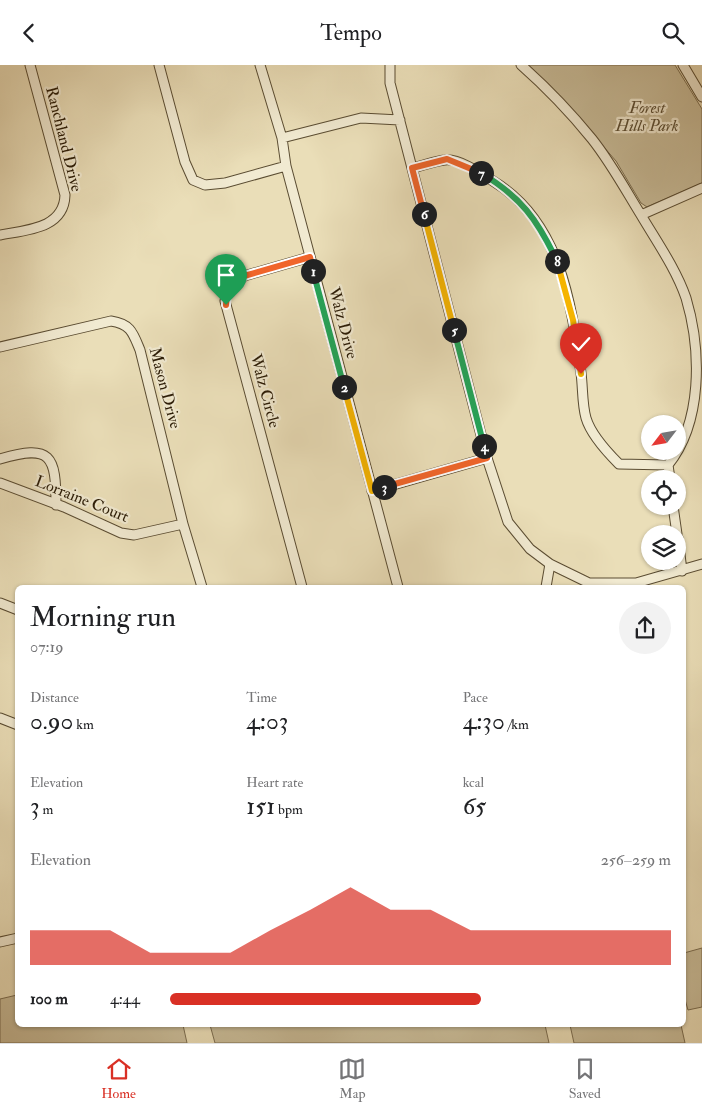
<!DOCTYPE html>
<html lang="en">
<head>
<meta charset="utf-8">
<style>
  body { margin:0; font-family:"IM FELL Double Pica",serif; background:#f2f2f2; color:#202124; height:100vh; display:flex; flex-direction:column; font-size:19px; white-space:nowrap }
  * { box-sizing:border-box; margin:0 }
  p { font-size:16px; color:#757577 }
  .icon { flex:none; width:28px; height:28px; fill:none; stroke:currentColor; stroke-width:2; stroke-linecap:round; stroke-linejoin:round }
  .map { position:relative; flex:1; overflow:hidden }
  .side { position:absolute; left:15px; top:520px; width:671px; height:442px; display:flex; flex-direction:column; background:#fff; border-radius:8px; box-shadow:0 1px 4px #0004 }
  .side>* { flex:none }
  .needle { width:32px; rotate:239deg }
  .buttons { position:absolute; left:641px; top:350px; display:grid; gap:10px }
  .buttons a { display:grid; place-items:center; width:45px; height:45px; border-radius:50%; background:#fff; box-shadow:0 1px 4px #0004; font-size:25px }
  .pin { position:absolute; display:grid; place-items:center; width:42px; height:42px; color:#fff; margin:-51px -21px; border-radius:50% 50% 50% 0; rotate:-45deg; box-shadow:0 0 5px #0007 }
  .pin .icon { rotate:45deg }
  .km { position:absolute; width:25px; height:25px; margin:-12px; border-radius:50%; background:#222; color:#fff; font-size:14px; line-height:25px; text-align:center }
  .round { display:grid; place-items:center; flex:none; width:52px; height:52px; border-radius:26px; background:#f2f2f2 }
  .overview { display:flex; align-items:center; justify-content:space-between; height:85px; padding:0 15px }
  h1 { font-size:28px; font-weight:600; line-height:38px }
  .stats { display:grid; grid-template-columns:repeat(3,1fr); gap:8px; height:85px; padding:5px 15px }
  .stats div { display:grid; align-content:center }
  .stats b { font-size:25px; font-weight:600 }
  .stats small { font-size:14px; font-weight:400 }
  .stats p { font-size:14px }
  .chart { height:140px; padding:10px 15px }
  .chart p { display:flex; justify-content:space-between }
  .chart svg { width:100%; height:90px; margin-top:5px; fill:#d93025; opacity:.7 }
  ul { padding:0 15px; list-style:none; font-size:16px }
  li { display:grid; grid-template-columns:80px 60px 1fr; align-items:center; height:38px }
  li i { height:12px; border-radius:6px; background:#d93025 }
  header { display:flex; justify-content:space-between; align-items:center; height:65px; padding:0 15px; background:#fff; font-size:22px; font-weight:600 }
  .tabs { display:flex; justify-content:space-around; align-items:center; height:70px; border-top:1px solid #e0e0e0; background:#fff; font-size:14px; color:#757577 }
  .tabs a { display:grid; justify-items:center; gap:2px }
  .tabs .current { color:#d93025 }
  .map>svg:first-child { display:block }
  .green { fill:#c9bd9a; stroke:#7a6c50 }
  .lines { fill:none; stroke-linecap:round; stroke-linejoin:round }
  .minor-casing { stroke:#5a4c32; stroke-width:11 }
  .minor { stroke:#f1ead1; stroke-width:9 }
  .split-1-casing { stroke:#fff; stroke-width:10 }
  .split-2-casing { stroke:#fff; stroke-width:10 }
  .split-3-casing { stroke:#fff; stroke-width:10 }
  .split-4-casing { stroke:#fff; stroke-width:10 }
  .split-5-casing { stroke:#fff; stroke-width:10 }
  .split-6-casing { stroke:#fff; stroke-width:10 }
  .split-7-casing { stroke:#fff; stroke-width:10 }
  .split-8-casing { stroke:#fff; stroke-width:10 }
  .split-9-casing { stroke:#fff; stroke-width:10 }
  .split-1 { stroke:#f0652b; stroke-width:6 }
  .split-2 { stroke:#22a559; stroke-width:6 }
  .split-3 { stroke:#f5b400; stroke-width:6 }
  .split-4 { stroke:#f0652b; stroke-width:6 }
  .split-5 { stroke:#22a559; stroke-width:6 }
  .split-6 { stroke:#f5b400; stroke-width:6 }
  .split-7 { stroke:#f0652b; stroke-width:6 }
  .split-8 { stroke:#22a559; stroke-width:6 }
  .split-9 { stroke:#f5b400; stroke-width:6 }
  .labels { text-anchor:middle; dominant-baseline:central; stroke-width:4.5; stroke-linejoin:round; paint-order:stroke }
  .park-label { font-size:16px; font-style:italic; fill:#5a4c32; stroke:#f1ead1 }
  .street-label { font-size:16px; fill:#2a1b06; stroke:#f1ead1 }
</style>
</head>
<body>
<header><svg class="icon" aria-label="back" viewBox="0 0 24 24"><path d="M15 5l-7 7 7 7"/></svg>Tempo<svg class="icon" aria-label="search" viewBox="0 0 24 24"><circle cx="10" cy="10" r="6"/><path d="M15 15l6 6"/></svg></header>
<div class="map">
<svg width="702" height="978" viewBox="0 0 702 978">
  <rect width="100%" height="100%" fill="#eadeb8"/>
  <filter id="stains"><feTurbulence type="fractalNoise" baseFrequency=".004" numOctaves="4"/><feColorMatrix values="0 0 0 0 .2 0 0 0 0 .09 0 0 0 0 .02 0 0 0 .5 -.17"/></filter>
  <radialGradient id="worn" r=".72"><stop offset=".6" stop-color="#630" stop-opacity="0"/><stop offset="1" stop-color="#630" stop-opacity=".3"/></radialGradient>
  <path class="green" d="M522 0H675L702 44V118L647 142 641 138 616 96 576 50Z
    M702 883V942L688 945 684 931V888Z
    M17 930 18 960H183L187 978H0V934Z
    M210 960H545L549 978H215Z
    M570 960H681L685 978H574Z"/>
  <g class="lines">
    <defs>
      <path id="minor" d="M159 0 185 97 193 115 205 120 225 118 286 101
        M260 0 282 73 286 101 398 522
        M390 0V18L487 393 508 457 530 484 550 499 589 518H636L702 499
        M683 0 702 32
        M282 73 361 53 400 55
        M412 103C423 101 434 96 445 95 458 93 482 109 493 116 560 156 571 237 581 308 583 323 582 339 586 353 591 370 607 387 619 399L668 400C702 358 702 287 686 233 676 204 657 177 641 150 625 124 611 98 592 74 570 47 547 23 521 0
        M641 150 702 123
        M0 170C26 165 64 164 65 130L30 0
        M0 282 111 256C131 259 133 268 140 285L183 459 202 522
        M0 394C51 379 56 390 56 440
        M668 400 670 414
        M0 418 64 442 121 468 134 470 183 459
        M372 426 487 393
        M673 441 677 469
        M678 473 682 506
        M302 522 225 236 227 227 244 211 310 192
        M546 522 550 499
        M0 538 18 545
        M0 653 18 660
        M0 877 18 873"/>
    </defs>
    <use href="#minor" class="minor-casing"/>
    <use href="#minor" class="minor"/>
  </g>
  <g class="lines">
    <defs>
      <path id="split-1" d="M226 240 227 227 244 211 310 192 313 206"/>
      <path id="split-2" d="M313 206 344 322"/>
      <path id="split-3" d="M344 322 372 426 384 422"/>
      <path id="split-4" d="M384 422 487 393 484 381"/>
      <path id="split-5" d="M454 265 484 381"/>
      <path id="split-6" d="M424 149 454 265"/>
      <path id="split-7" d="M424 149 412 103 447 94 481 108"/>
      <path id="split-8" d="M481 108C521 132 537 154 557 196"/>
      <path id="split-9" d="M557 196 573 255 581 309"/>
    </defs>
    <use href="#split-1" class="split-1-casing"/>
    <use href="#split-2" class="split-2-casing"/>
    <use href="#split-3" class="split-3-casing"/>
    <use href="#split-4" class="split-4-casing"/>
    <use href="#split-5" class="split-5-casing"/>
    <use href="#split-6" class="split-6-casing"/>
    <use href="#split-7" class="split-7-casing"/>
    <use href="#split-8" class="split-8-casing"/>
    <use href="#split-9" class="split-9-casing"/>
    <use href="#split-1" class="split-1"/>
    <use href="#split-2" class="split-2"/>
    <use href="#split-3" class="split-3"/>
    <use href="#split-4" class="split-4"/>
    <use href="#split-5" class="split-5"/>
    <use href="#split-6" class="split-6"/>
    <use href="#split-7" class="split-7"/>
    <use href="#split-8" class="split-8"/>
    <use href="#split-9" class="split-9"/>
  </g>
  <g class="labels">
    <g class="park-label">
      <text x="647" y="43">Forest<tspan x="647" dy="18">Hills Park</tspan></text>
    </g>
    <g class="street-label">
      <text transform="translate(64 74) rotate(76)">Ranchland Drive</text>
      <text transform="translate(343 258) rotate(75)">Walz Drive</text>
      <text transform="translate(165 323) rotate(75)">Mason Drive</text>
      <text transform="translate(265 326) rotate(75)">Walz Circle</text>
      <text transform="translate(82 434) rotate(22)">Lorraine Court</text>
    </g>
  </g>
  <rect width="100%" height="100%" filter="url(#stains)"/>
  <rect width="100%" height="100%" fill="url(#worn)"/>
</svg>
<div class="buttons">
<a><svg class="needle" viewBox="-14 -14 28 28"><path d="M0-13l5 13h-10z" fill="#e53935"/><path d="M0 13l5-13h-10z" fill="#757577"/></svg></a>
<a><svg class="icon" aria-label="locate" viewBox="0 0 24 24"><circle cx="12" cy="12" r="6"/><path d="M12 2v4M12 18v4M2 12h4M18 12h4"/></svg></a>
<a><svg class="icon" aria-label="layers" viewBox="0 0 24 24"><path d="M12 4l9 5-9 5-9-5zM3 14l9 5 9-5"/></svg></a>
</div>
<div class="pin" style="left:226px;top:240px;background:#1e9e55"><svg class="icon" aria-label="arrive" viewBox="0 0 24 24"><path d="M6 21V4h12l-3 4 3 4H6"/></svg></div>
<div class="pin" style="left:581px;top:309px;background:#d93025"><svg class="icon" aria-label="check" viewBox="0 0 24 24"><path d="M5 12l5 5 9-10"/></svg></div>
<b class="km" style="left:313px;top:206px">1</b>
<b class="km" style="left:344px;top:322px">2</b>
<b class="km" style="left:384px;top:422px">3</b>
<b class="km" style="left:484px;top:381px">4</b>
<b class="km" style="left:454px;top:265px">5</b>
<b class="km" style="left:424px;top:149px">6</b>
<b class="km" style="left:481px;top:108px">7</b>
<b class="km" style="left:557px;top:196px">8</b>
<section class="side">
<div class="overview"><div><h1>Morning run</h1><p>07:19</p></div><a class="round"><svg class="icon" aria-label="share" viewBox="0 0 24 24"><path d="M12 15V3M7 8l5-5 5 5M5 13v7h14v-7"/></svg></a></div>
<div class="stats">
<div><p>Distance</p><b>0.90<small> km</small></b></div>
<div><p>Time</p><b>4:03</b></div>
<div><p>Pace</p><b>4:30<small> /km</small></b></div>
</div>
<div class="stats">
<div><p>Elevation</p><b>3<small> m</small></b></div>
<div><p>Heart rate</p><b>151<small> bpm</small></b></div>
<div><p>kcal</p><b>65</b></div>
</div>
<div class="chart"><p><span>Elevation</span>256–259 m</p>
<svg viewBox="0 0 160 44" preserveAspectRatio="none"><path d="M0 44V27L10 27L20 27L30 38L40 38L50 38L60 27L70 17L80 6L90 17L100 17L110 27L120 27L130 27L140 27L150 27L160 27V44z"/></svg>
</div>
<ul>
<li><b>100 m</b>4:44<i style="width:62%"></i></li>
</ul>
</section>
</div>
<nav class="tabs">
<a class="current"><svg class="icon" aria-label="home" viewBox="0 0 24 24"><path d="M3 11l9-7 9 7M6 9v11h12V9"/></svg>Home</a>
<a><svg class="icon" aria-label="map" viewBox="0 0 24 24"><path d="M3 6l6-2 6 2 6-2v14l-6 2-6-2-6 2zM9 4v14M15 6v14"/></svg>Map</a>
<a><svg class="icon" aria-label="saved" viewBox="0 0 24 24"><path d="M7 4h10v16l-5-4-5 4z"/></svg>Saved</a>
</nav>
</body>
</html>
